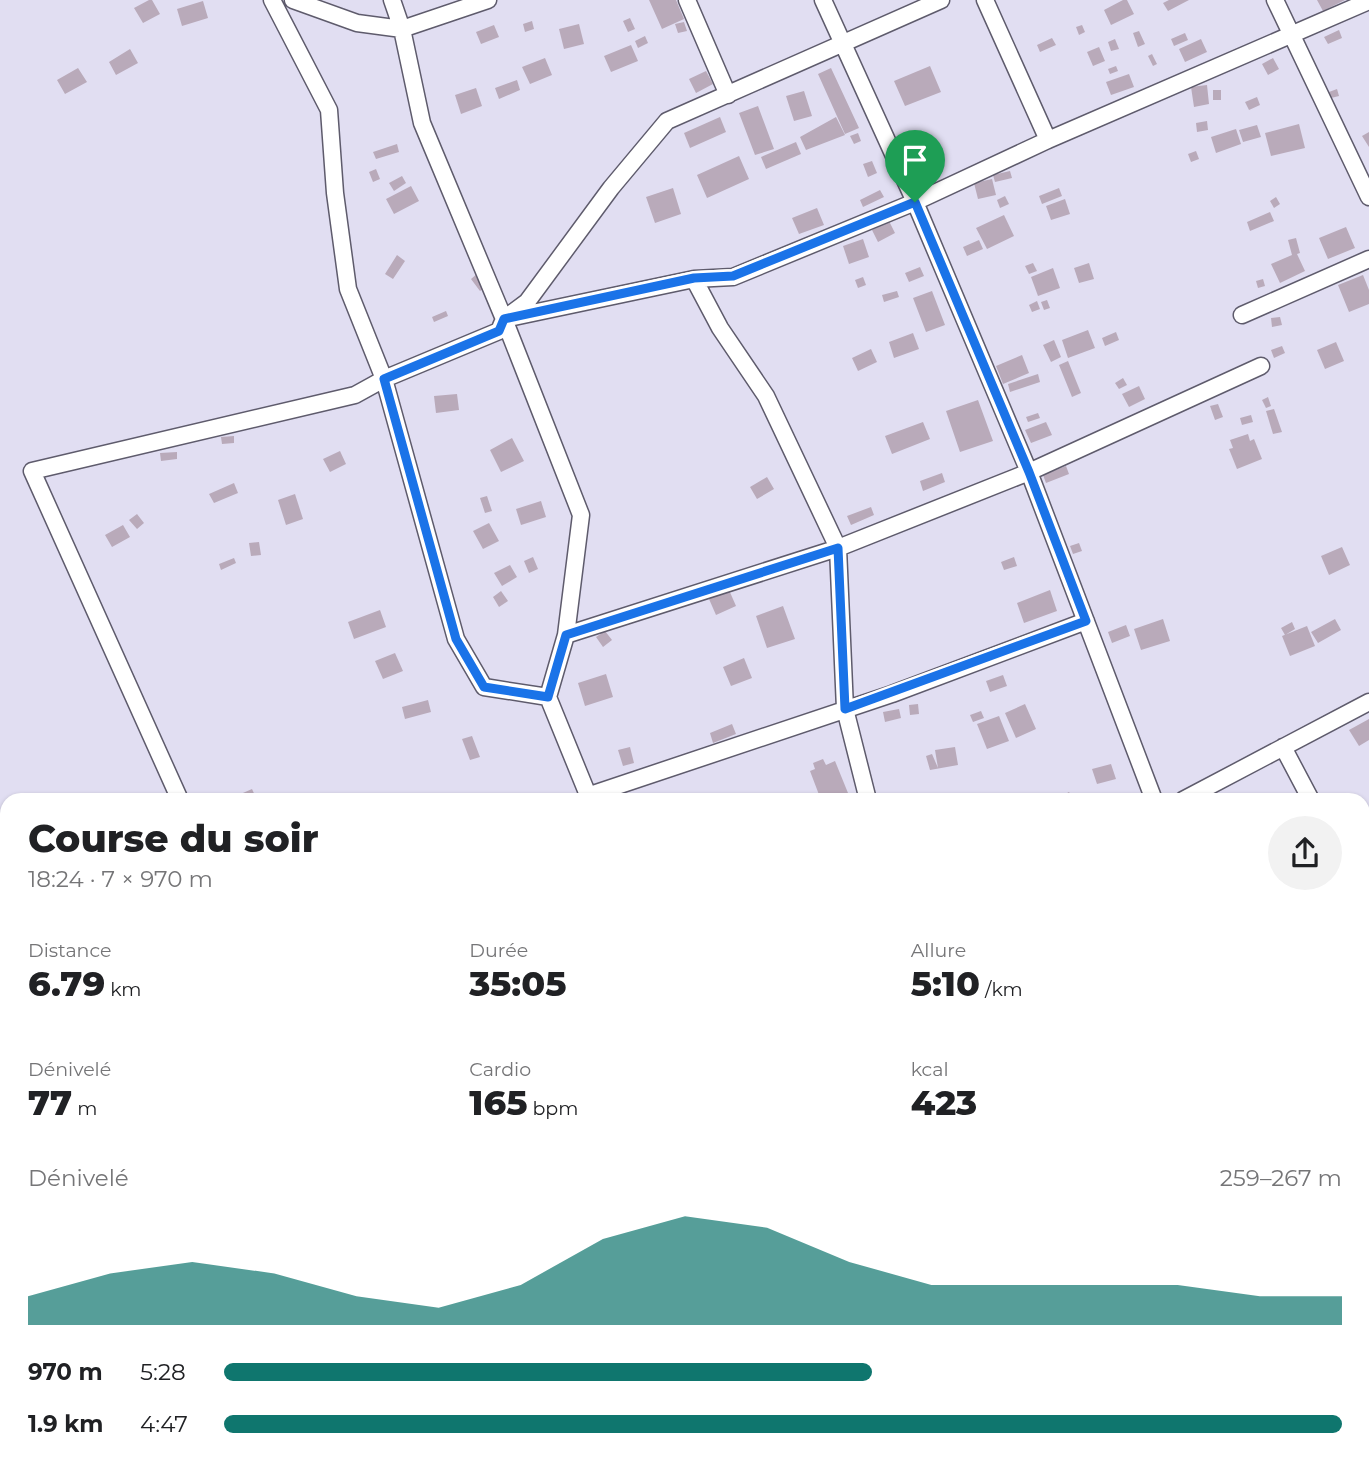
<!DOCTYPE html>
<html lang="fr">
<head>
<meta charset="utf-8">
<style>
  body { margin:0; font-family:Montserrat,sans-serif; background:#f2f2f2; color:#202124; height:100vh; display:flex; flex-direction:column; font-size:26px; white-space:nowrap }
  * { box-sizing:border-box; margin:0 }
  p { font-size:23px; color:#757577 }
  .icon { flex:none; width:38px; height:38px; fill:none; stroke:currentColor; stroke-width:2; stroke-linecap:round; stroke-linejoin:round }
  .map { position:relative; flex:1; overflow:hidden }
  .panel { position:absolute; left:0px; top:793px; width:1370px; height:674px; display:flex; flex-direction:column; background:#fff; border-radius:21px 21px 0 0; box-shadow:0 2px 5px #0004 }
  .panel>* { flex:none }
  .pin { position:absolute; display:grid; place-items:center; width:60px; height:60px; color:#fff; margin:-72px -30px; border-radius:50% 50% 50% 0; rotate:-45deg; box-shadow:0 0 7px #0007 }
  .pin .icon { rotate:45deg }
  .round { display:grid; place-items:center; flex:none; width:74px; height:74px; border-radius:37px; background:#f2f2f2 }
  .head { display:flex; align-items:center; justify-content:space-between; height:119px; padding:0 28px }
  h1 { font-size:38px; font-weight:800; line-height:52px }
  .metrics { display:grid; grid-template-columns:repeat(3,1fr); gap:10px; height:119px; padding:7px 28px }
  .metrics div { display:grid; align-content:center }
  .metrics b { font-size:35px; font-weight:800 }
  .metrics small { font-size:19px; font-weight:400 }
  .metrics p { font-size:19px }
  .chart { height:196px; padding:14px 28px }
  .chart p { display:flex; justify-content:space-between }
  .chart svg { width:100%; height:126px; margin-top:7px; fill:#0f766e; opacity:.7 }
  ul { padding:0 28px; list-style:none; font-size:23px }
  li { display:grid; grid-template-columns:112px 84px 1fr; align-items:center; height:52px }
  li i { height:18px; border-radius:9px; background:#0f766e }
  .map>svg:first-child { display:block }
  .building { fill:#b9aaba }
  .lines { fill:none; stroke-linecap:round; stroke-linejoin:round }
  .minor-casing { stroke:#5e5b6c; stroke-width:19 }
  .minor { stroke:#fff; stroke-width:16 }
  .route-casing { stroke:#fff; stroke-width:14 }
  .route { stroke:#1a73e8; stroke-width:9 }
</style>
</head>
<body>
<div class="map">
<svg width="1369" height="1466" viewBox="0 0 1369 1466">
  <rect width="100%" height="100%" fill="#e1def2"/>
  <path class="building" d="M149 0H152L160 14 143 23 134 8Z
    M649 0H676L684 19 662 29Z
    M1123 0H1127L1134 14 1111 25 1104 10Z
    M1169 0H1189L1168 11 1163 3Z
    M1317 0H1345L1323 11Z
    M203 1 208 18 182 26 177 9Z
    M630 18 635 29 628 32 623 21Z
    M532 21 534 29 525 32 523 24Z
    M684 22 687 31 678 33 675 24Z
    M579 24 584 44 564 49 559 29Z
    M494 25 499 37 481 44 476 32Z
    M1082 25 1085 32 1079 35 1076 27Z
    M1339 30 1342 38 1328 44 1324 37Z
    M1139 31 1145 44 1138 47 1133 33Z
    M1185 33 1188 40 1174 46 1171 39Z
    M645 36 648 43 638 48 635 41Z
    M1052 38 1056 45 1040 52 1037 45Z
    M1115 39 1119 49 1111 51 1108 42Z
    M1201 39 1207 52 1185 62 1179 49Z
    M631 45 638 61 611 72 604 56Z
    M1099 47 1105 61 1093 66 1087 52Z
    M130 49 138 63 116 75 109 62Z
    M1152 54 1157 64 1153 66 1148 56Z
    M545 58 552 75 530 84 522 67Z
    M1273 58 1279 69 1268 75 1262 64Z
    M930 66 941 92 905 106 894 81Z
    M1116 66 1118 71 1110 74 1108 69Z
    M78 68 87 82 65 94 57 80Z
    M831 68 859 128 845 134 818 74Z
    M706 71 713 84 696 93 689 79Z
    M1129 74 1134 87 1111 95 1106 82Z
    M517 80 520 90 499 99 495 88Z
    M1207 85 1209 104 1194 107 1191 87Z
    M476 88 482 106 461 114 455 95Z
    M1337 89 1339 96 1331 98 1329 92Z
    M1213 90H1221V100H1213Z
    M804 91 812 116 794 121 786 96Z
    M1257 97 1260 105 1249 110 1245 102Z
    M758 106 774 149 755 155 739 113Z
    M720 117 726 132 690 148 684 133Z
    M836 117 845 135 806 150 800 137Z
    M1207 121 1208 130 1197 132 1196 123Z
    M1299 124 1305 148 1271 156 1265 133Z
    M1257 125 1261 137 1243 142 1239 130Z
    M1236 129 1241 144 1216 153 1211 137Z
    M1369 132V147L1362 136Z
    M858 133 861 141 854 144 850 136Z
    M796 142 801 154 766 169 761 157Z
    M397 144 399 152 376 159 373 152Z
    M1196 151 1199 159 1191 162 1188 154Z
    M739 156 749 179 707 198 697 175Z
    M872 161 877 173 868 177 863 164Z
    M376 169 380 179 373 182 369 172Z
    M1010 171 1012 178 995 182 993 175Z
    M402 176 406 183 394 191 389 183Z
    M992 179 996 195 978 199 974 183Z
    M411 186 419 201 394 214 386 199Z
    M673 188 681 214 655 223 646 197Z
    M1059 188 1062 196 1042 204 1039 196Z
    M880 190 884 197 863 207 860 200Z
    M1005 196 1009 204 1000 208 997 200Z
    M1276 197 1280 204 1274 208 1270 201Z
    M1065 199 1070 214 1051 220 1046 206Z
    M817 208 824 225 799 234 792 218Z
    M1270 212 1274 221 1250 231 1247 222Z
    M1004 215 1014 236 987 249 976 228Z
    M889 221 895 233 878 242 872 230Z
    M1346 227 1355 248 1328 259 1319 238Z
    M1296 238 1300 253 1297 254 1305 271 1280 283 1271 264 1292 255 1288 240Z
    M863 239 869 257 849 264 843 246Z
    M979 240 983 249 967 256 963 247Z
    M397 255 405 261 393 279 385 274Z
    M1033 263 1037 271 1029 274 1025 266Z
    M1089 263 1094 279 1079 283 1074 268Z
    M920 267 924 276 909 282 905 273Z
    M1053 268 1060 288 1038 296 1031 277Z
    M477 274 487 286 480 291 471 279Z
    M1363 275 1369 290V304L1349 312 1338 285Z
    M863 277 866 285 858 288 855 280Z
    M1263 279 1265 286 1258 288 1256 281Z
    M897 291 899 297 884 302 882 295Z
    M932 291 945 325 926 332 913 298Z
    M1047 300 1050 308 1044 310 1041 302Z
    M1037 301 1040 309 1032 312 1029 305Z
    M446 311 448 316 434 322 432 317Z
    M1280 317 1282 325 1272 327 1271 318Z
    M1088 330 1095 348 1068 358 1062 340Z
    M1116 332 1119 340 1105 346 1102 338Z
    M913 333 919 349 894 358 889 342Z
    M1054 340 1061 357 1051 362 1043 345Z
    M1336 342 1344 361 1325 369 1317 350Z
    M1282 346 1285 353 1274 358 1271 350Z
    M871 349 877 362 858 371 852 358Z
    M1022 355 1029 373 1003 384 996 366Z
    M1068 361 1081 393 1072 397 1059 365Z
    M1038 374 1040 382 1010 392 1008 384Z
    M1123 378 1127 385 1119 389 1115 383Z
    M1139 386 1145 399 1129 407 1122 394Z
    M457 394 459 410 436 413 434 396Z
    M1268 397 1271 406 1266 408 1262 400Z
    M978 400 993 441 960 452 946 411Z
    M1218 404 1223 417 1215 420 1210 406Z
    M1274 409 1282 432 1273 434 1266 411Z
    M1038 413 1040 418 1028 422 1026 417Z
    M1251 415 1253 422 1242 425 1240 418Z
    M923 422 930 439 892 454 885 436Z
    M1046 422 1052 435 1031 443 1025 430Z
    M1248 434 1250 441 1254 439 1262 459 1237 469 1229 449 1233 448 1230 440Z
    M234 436V443L222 444 221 437Z
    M512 438 524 461 501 472 490 450Z
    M340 451 346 464 330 472 323 459Z
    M177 452V459L161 461 160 453Z
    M1066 466 1069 474 1046 483 1043 475Z
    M942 473 945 482 923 491 920 481Z
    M767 477 774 489 757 499 750 487Z
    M234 483 238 493 214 503 209 494Z
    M295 494 303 519 286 525 278 500Z
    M487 496 492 511 485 513 480 498Z
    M541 501 546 517 521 525 516 509Z
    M871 507 874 515 851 525 847 516Z
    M137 514 144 523 137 529 129 520Z
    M489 523 499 541 483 549 473 531Z
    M123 525 130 537 112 547 105 535Z
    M259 542 261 555 251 556 249 543Z
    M1079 543 1082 551 1073 554 1070 546Z
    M1342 547 1350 565 1329 575 1321 556Z
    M533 557 538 569 529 573 524 561Z
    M1014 557 1017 566 1004 570 1001 562Z
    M234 558 236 563 221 570 219 564Z
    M510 565 517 577 502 586 494 573Z
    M729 590 736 606 716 615 709 599Z
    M1050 590 1057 611 1024 623 1017 603Z
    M501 591 508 601 499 607 493 597Z
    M783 606 795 639 767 648 756 616Z
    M380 610 386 627 354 639 348 622Z
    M1163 619 1170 641 1141 650 1134 629Z
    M1335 619 1341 630 1318 643 1311 632Z
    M1292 622 1295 629 1285 635 1281 628Z
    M1126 625 1130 636 1112 643 1108 632Z
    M1307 626 1315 646 1290 656 1282 636Z
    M605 631 612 640 603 647 596 637Z
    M395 653 403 671 383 679 375 661Z
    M744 658 752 678 731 686 723 667Z
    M606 674 613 697 585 706 578 683Z
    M1003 675 1007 686 990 692 986 681Z
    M428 700 431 712 405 719 402 707Z
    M918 704 919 714 910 715 909 705Z
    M1025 704 1036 729 1016 738 1005 713Z
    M899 709 901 718 885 722 883 712Z
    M981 711 984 718 973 722 970 715Z
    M999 716 1009 741 987 749 977 724Z
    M1369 719V740L1359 746 1349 730Z
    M732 724 736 734 713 743 710 733Z
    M472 736 480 757 470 760 462 739Z
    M630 747 634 763 623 766 618 750Z
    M955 747 958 765 930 770 926 756 932 754 938 768 935 750Z
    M823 759 826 765 835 761 848 793 821 800 810 771 815 769 813 763Z
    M1111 764 1116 779 1097 784 1092 769Z
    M252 789 257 800H227Z
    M1069 792 1074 800H1061L1060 797Z"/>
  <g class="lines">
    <defs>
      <path id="minor" d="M272 0 329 110 335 193 348 289 384 379 456 639 484 687 548 697 590 800
        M293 0 357 23 402 29 488 0
        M392 0 402 29 422 123 504 319 581 515 566 635
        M687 0 728 95
        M823 0 915 202 1029 472 1154 800
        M985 0 1048 140
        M1275 0 1369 197
        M694 279 720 328 766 396 838 548 845 709 868 800
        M1242 315 1369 259
        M509 318 694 279 733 277 915 202 1048 140 1369 1
        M548 697 566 635 838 548 1029 472 1261 366
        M1283 747 1311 800
        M587 796 892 694 1086 621
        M180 800 32 471 355 395 384 379 499 331 504 319 527 302 611 188 667 121 941 0
        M1183 800 1369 702
        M1363 887 1369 883
        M1363 898 1369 909
        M734 1460 741 1466"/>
    </defs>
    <use href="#minor" class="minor-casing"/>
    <use href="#minor" class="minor"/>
  </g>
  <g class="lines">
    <defs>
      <path id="route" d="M915 202 1029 472 1086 621 845 709 838 548 566 635 548 697 484 687 456 639 384 379 499 331 504 319 694 278 733 276Z"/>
    </defs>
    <use href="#route" class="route-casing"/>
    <use href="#route" class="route"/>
  </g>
</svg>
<div class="pin" style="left:915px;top:202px;background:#1e9e55"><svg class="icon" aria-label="arrive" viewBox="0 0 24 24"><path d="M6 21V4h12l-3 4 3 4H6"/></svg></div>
<section class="panel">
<div class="head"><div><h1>Course du soir</h1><p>18:24 · 7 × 970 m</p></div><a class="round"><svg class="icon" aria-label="share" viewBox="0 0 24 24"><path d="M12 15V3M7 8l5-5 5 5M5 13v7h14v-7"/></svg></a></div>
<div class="metrics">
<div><p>Distance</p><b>6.79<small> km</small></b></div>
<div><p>Durée</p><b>35:05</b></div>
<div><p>Allure</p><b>5:10<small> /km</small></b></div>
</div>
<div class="metrics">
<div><p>Dénivelé</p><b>77<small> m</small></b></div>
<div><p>Cardio</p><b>165<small> bpm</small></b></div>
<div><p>kcal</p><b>423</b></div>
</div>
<div class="chart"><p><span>Dénivelé</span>259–267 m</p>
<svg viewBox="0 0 160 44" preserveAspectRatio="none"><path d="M0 44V34L10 26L20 22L30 26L40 34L50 38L60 30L70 14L80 6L90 10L100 22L110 30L120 30L130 30L140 30L150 34L160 34V44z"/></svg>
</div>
<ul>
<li><b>970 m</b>5:28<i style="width:58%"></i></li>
<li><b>1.9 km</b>4:47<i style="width:100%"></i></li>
</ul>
</section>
</div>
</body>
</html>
